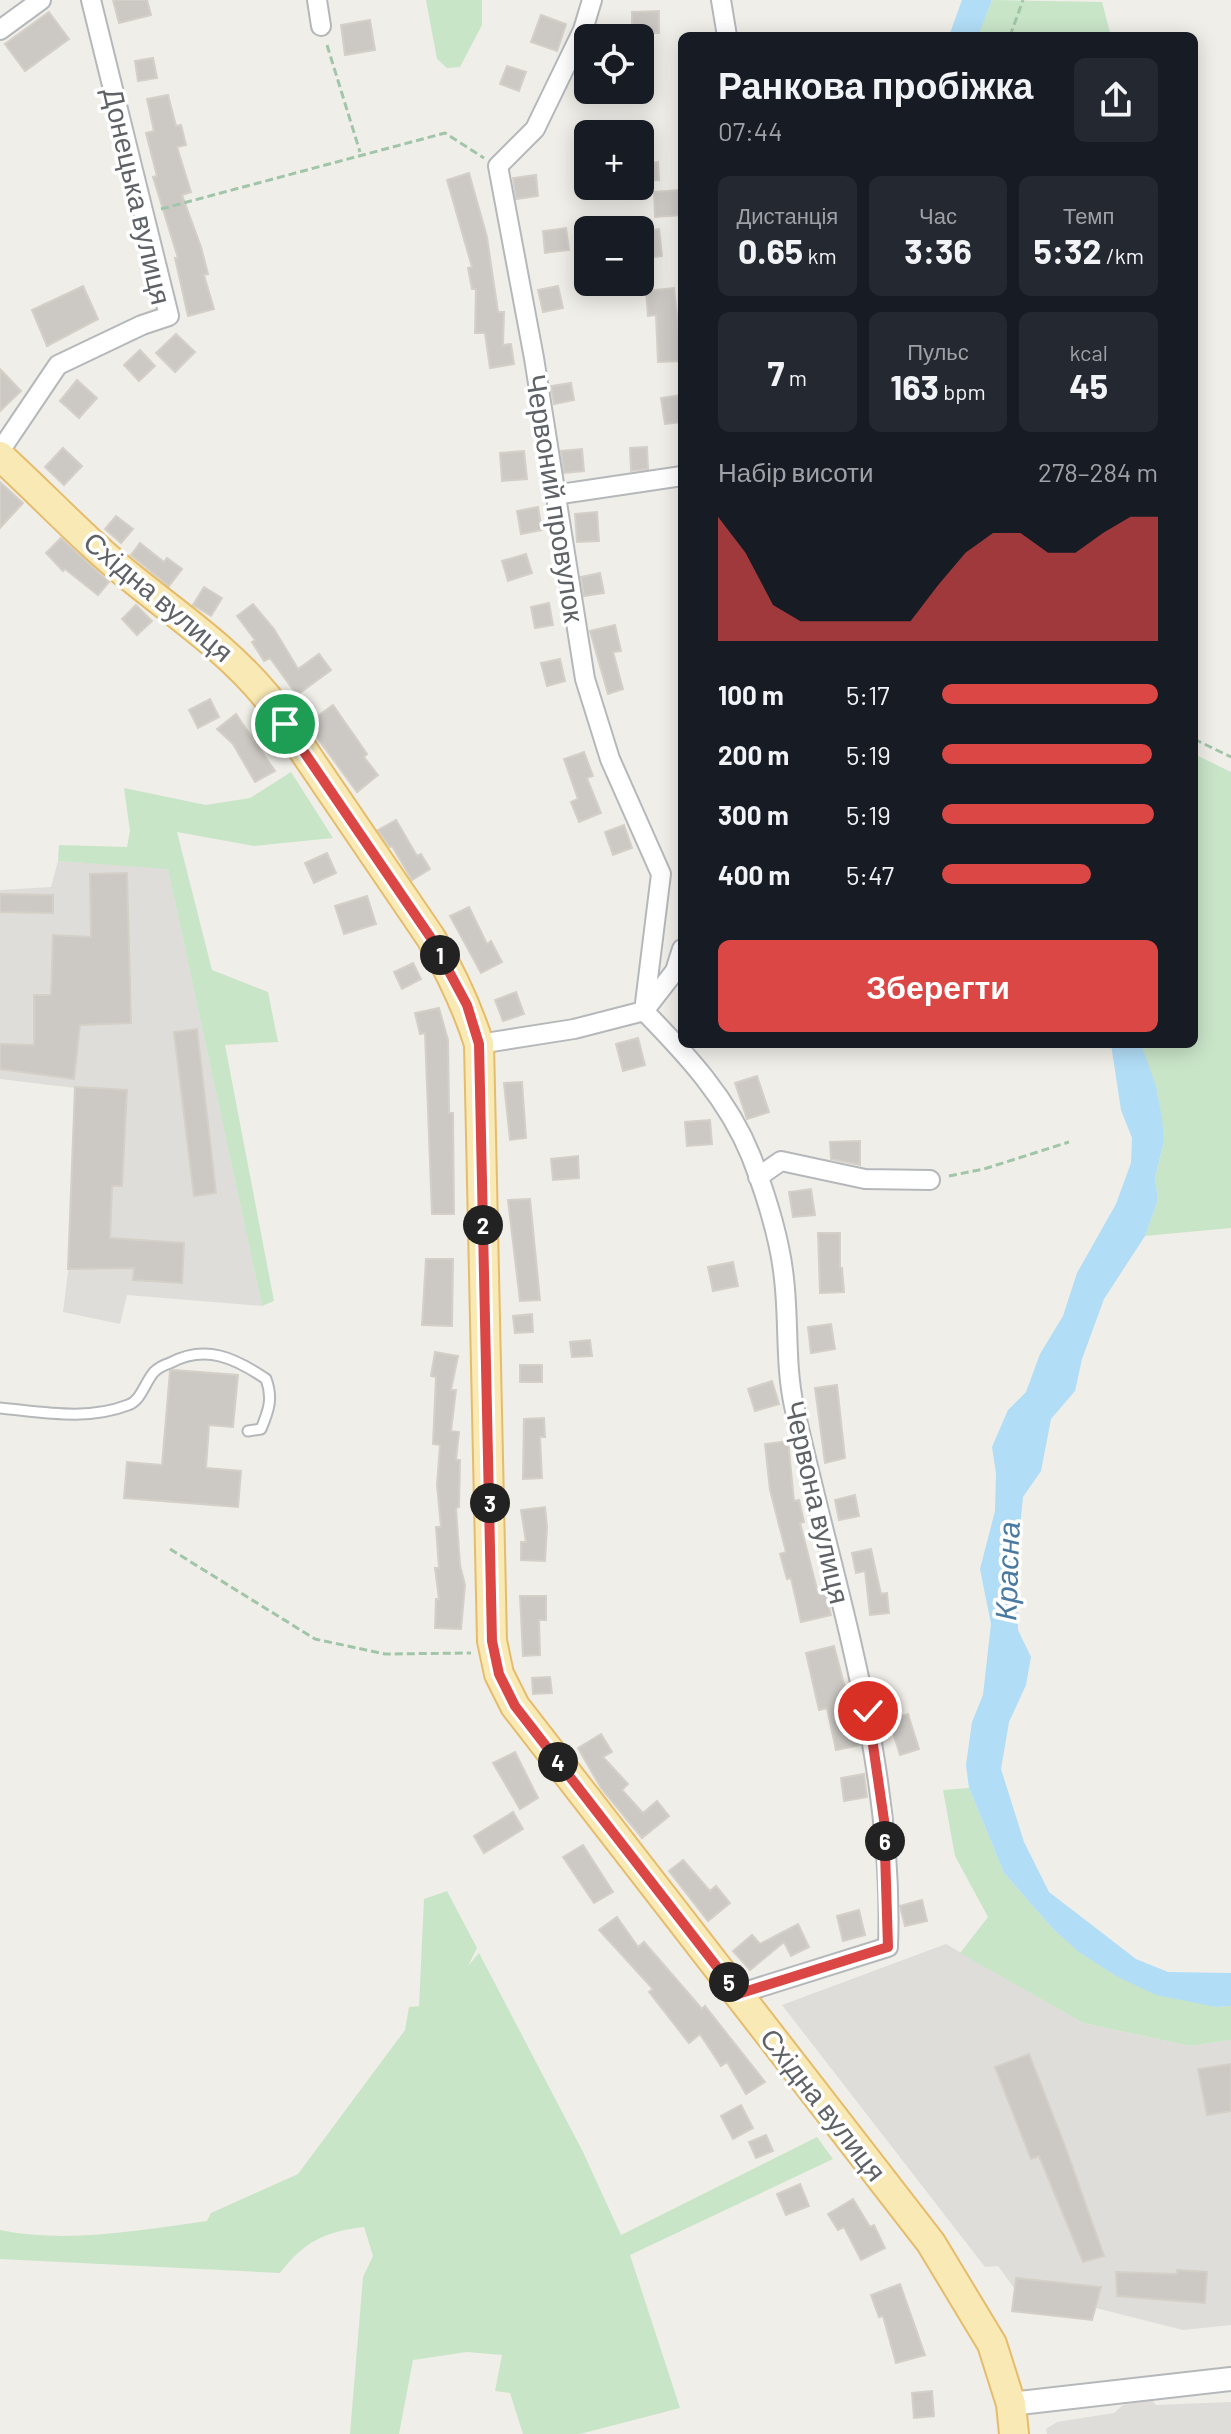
<!DOCTYPE html>
<html lang="uk">
<head>
<meta charset="utf-8">
<style>
  body { margin:0; font-family:Barlow,sans-serif; background:#242831; color:#f1f3f6; height:100vh; display:flex; flex-direction:column; font-size:30px; white-space:nowrap }
  * { box-sizing:border-box; margin:0 }
  p { font-size:26px; color:#9ea1a6 }
  .icon { flex:none; width:44px; height:44px; fill:none; stroke:currentColor; stroke-width:2; stroke-linecap:round; stroke-linejoin:round }
  .map { position:relative; flex:1; overflow:hidden }
  .details { position:absolute; left:678px; top:32px; width:520px; height:1016px; display:flex; flex-direction:column; background:#171b24; border-radius:12px; box-shadow:0 4px 20px #0003 }
  .details>* { flex:none }
  .tools { position:absolute; left:574px; top:24px; display:grid; gap:16px }
  .tools a { display:grid; place-items:center; width:80px; height:80px; border-radius:12px; background:#171b24; box-shadow:0 4px 20px #0003; font-size:40px }
  .pin { position:absolute; display:grid; place-items:center; width:68px; height:68px; color:#fff; margin:-34px; border:4px solid #fff; border-radius:50%; box-shadow:0 2px 8px #0007 }
  .km { position:absolute; width:40px; height:40px; margin:-20px; border-radius:50%; background:#222; color:#fff; font-size:22px; line-height:40px; text-align:center }
  .round { display:grid; place-items:center; flex:none; width:84px; height:84px; border-radius:12px; background:#242831 }
  .headline { display:flex; align-items:center; justify-content:space-between; height:136px; padding:0 40px }
  h1 { font-size:36px; font-weight:700; line-height:60px }
  .metrics { display:grid; grid-template-columns:repeat(3,1fr); gap:12px; height:136px; padding:8px 40px }
  .metrics div { display:grid; align-content:center; border-radius:12px; background:#242831; text-align:center }
  .metrics b { font-size:34px; font-weight:700 }
  .metrics small { font-size:22px; font-weight:400 }
  .metrics p { font-size:22px }
  .chart { height:224px; padding:16px 40px }
  .chart p { display:flex; justify-content:space-between }
  .chart svg { width:100%; height:144px; margin-top:8px; fill:#da4745; opacity:.7 }
  .primary-button { display:flex; gap:16px; margin-top:auto; padding:16px 40px }
  .primary-button a { flex:1; height:92px; border-radius:12px; background:#da4745; color:#fff; font-size:32px; font-weight:700; line-height:92px; text-align:center }
  ul { padding:0 40px; list-style:none; font-size:26px }
  li { display:grid; grid-template-columns:128px 96px 1fr; align-items:center; height:60px }
  li i { height:20px; border-radius:10px; background:#da4745 }
  .map>svg:first-child { display:block }
  .industrial { fill:#dfddda }
  .green { fill:#c9e5c8 }
  .water { fill:#b1ddf7 }
  .building { fill:#ccc9c5; stroke:#d4cfc7; stroke-width:2 }
  .lines { fill:none; stroke-linecap:round; stroke-linejoin:round }
  .service-casing { stroke:#b5b8bb; stroke-width:13 }
  .minor-casing { stroke:#b5b8bb; stroke-width:22 }
  .tertiary-casing { stroke:#b5b8bb; stroke-width:26 }
  .primary-casing { stroke:#e5bc6c; stroke-width:32 }
  .path { stroke:#a1c5a9; stroke-width:3; stroke-dasharray:8 4; stroke-linecap:butt }
  .service { stroke:#fff; stroke-width:9 }
  .minor { stroke:#fff; stroke-width:18 }
  .tertiary { stroke:#fff; stroke-width:22 }
  .primary { stroke:#f8e9b5; stroke-width:28 }
  .route-casing { stroke:#fff; stroke-width:16 }
  .route { stroke:#da4745; stroke-width:10 }
  .labels { text-anchor:middle; dominant-baseline:central; stroke-width:7; stroke-linejoin:round; paint-order:stroke }
  .street-label { font-size:28px; fill:#5f6367; stroke:#fff }
  .water-label { font-size:30px; font-style:italic; fill:#4a7aa1; stroke:#fff }
</style>
</head>
<body>
<div class="map">
<svg width="1231" height="2434" viewBox="0 0 1231 2434">
  <rect width="100%" height="100%" fill="#f0eee8"/>
  <path class="industrial" d="M58 861 168 868 262 1306 127 1295 120 1324 63 1312 68 1272 75 1088 0 1079V890L51 887Z
    M946 1944 1083 2023 1190 2046 1231 2040V2325L1183 2330 1096 2308 1092 2320 1012 2311 1015 2289 998 2266 985 2267 782 2005Z
    M1152 2400 1156 2405 1231 2402V2434H1047L1046 2429 1057 2422 1114 2413 1123 2405Z"/>
  <path class="green" d="M426 0H482V25L460 67 447 68 437 59Z
    M992 0 1102 2 1111 36H977Z
    M1194 754 1231 772V1228L1145 1236 1158 1200 1155 1178 1164 1141 1158 1096 1141 1044H1194Z
    M291 772 333 838 254 846 177 832 212 970 268 992 278 1042 225 1045 274 1301 262 1306 168 869 58 861 59 845 127 847 130 831 124 788 206 805 250 798Z
    M969 1788 1004 1873 1054 1930 1079 1951 1116 1976 1216 2007 1231 2006V2040L1190 2046 1083 2023 960 1953 988 1917 955 1856 943 1790Z
    M447 1891 477 1948 468 1966 479 1953 583 2152 621 2235 817 2137 833 2159 630 2255 680 2408 580 2434H523L510 2393 495 2391 502 2355 467 2352 413 2360 399 2434H350L363 2277 373 2256 364 2227C324 2232 305 2241 280 2273L0 2259V2230C67 2244 140 2230 207 2221L211 2213 298 2174 405 2030 409 2007 419 2006 424 1899Z"/>
  <path class="water" d="M962 0H992L978 36H949Z
    M1111 1044H1141L1156 1086 1162 1118 1164 1141 1155 1178 1158 1200 1145 1236 1104 1299 1082 1359 1075 1391 1051 1419 1041 1471 1023 1497 1017 1557 1018 1630 1031 1657 1026 1685 1009 1722 1001 1769 1024 1842 1049 1892 1136 1959 1168 1972 1231 1973V2006L1216 2007 1156 1995 1116 1976 1079 1952 1054 1930 1004 1873 969 1788 966 1765 972 1722 983 1695 991 1624 980 1569 995 1511 996 1473 992 1447 1008 1410 1026 1392 1040 1354 1063 1316 1077 1273 1116 1204 1131 1163 1132 1138 1121 1110Z"/>
  <path class="building" d="M113 0H147L151 15 119 23Z
    M659 11V33H632V12Z
    M49 12 69 39 25 71 5 44Z
    M541 15 566 24 557 51 531 42Z
    M370 20 375 50 345 55 341 25Z
    M153 58 157 78 138 81 135 61Z
    M507 66 526 72 519 91 500 84Z
    M168 95 176 126 181 125 186 145 177 147 191 192 182 195 201 247 208 274 204 275 214 309 188 316 175 258H178L153 177 157 176 146 133 154 131 147 99Z
    M658 162 659 180 640 181V164Z
    M469 173 487 237 498 312H504L503 345 511 344 514 364 490 368 485 333H475L476 289H472L468 268 472 267 447 180Z
    M536 175 538 196 516 199 513 178Z
    M680 190 682 215 655 217 654 192Z
    M566 228 569 250 545 253 543 231Z
    M659 229 662 256 640 259V231Z
    M83 286 98 319 47 346 32 310Z
    M558 286 563 308 543 312 538 290Z
    M674 288 679 335 682 334V361L658 362 656 315 648 316 646 291Z
    M176 334 195 352 175 372 156 353Z
    M140 350 155 366 139 381 124 365Z
    M0 369 21 391 0 411Z
    M77 380 97 398 79 418 60 401Z
    M571 383 574 400 554 404 551 386Z
    M682 395V422L665 424 661 398Z
    M647 447 648 469 631 471 630 448Z
    M63 448 82 466 64 485 45 467Z
    M582 449 584 471 564 473 561 451Z
    M524 451 527 479 502 481 500 453Z
    M0 482 23 503 0 528Z
    M538 507 542 530 521 534 517 511Z
    M597 512 599 541 577 542 575 514Z
    M116 516 133 529 121 543 105 529Z
    M61 538 109 582 98 595 65 569 63 571 46 553Z
    M140 543 164 562 167 558 182 569 169 586 131 555Z
    M526 554 532 573 508 581 502 561Z
    M600 573 604 593 584 596 581 577Z
    M204 587 222 598 211 616 193 605Z
    M549 603 553 625 535 628 531 607Z
    M253 604 274 629 298 669 319 654 331 670 297 695 270 658 264 661 252 642 255 640 237 616Z
    M136 605 152 621 137 635 122 619Z
    M615 625 621 651 613 652 623 689 608 694 590 631Z
    M560 659 565 681 547 686 541 663Z
    M210 699 219 717 198 728 189 710Z
    M333 705 367 754 364 757 378 775 357 792 307 724Z
    M236 714 275 771 255 782 233 744 217 729Z
    M584 752 593 776 587 778 601 813 579 822 571 802 578 799 564 759Z
    M396 820 417 856 421 854 430 869 412 880 392 846 390 847 378 830Z
    M624 825 632 848 613 855 605 832Z
    M327 853 336 873 314 883 305 863Z
    M127 873 131 1023 80 1025 74 1079 0 1069V1044L34 1045V995H51L53 935 91 937 90 874Z
    M0 894 53 895V913L0 912Z
    M367 896 376 924 344 934 335 906Z
    M469 907 487 944 491 941 502 962 481 973 450 916Z
    M413 963 421 979 402 989 394 972Z
    M516 992 524 1014 503 1021 495 1000Z
    M439 1008 448 1040 449 1113H453L454 1214H432L425 1033 420 1034 415 1013Z
    M197 1029 216 1193 194 1196 174 1032Z
    M638 1038 645 1065 623 1071 616 1044Z
    M757 1076 769 1112 747 1119 735 1083Z
    M522 1082 526 1138 510 1140 504 1083Z
    M75 1087 127 1090 122 1186H112L110 1238 184 1243 182 1283 133 1280 134 1268 68 1269Z
    M710 1120 712 1144 687 1146 685 1122Z
    M860 1141V1165L831 1159 830 1142Z
    M578 1156 579 1178 553 1180 551 1159Z
    M811 1189 815 1215 793 1217 789 1192Z
    M530 1199 540 1300 520 1301 508 1200Z
    M818 1233H840V1268H842L844 1292 820 1293Z
    M426 1259H453L452 1326 422 1325Z
    M733 1262 738 1286 713 1291 708 1267Z
    M532 1314 533 1332 515 1333 513 1316Z
    M831 1324 835 1349 811 1353 808 1327Z
    M590 1340 592 1356 572 1357 570 1342Z
    M435 1352 458 1356 451 1390H456L451 1431 459 1432 456 1460H460L459 1507 456 1508 460 1565 465 1585 461 1629 435 1628 436 1599H439L435 1568H439L436 1527H441L437 1485 440 1445 433 1444 436 1377 431 1376Z
    M520 1365H542V1382H520Z
    M174 1370 238 1375 233 1427 209 1425 206 1468 241 1471 238 1507 124 1498 127 1462 162 1465 170 1371Z
    M772 1381 779 1404 755 1411 748 1389Z
    M837 1385 845 1458 825 1463 815 1388Z
    M544 1418 545 1437H540L542 1478 523 1479 524 1419Z
    M788 1441 794 1501 799 1500 804 1522 800 1523 818 1593 825 1591 831 1615 801 1622 791 1578 787 1579 780 1554 786 1552 770 1490 765 1444Z
    M855 1495 859 1516 839 1520 835 1500Z
    M545 1507 547 1527 545 1561 521 1560V1542H526L521 1510Z
    M871 1549 881 1594 887 1593 889 1613 870 1615 865 1571 856 1573 852 1553Z
    M520 1596H546V1620H539L540 1655 523 1656Z
    M834 1646 860 1745 836 1750 827 1708 819 1710 806 1653Z
    M550 1677 552 1693 533 1694 532 1678Z
    M908 1714 919 1749 900 1755 889 1720Z
    M601 1734 612 1752 603 1757 628 1784 622 1790 643 1813 657 1801 669 1816 642 1838 601 1788 578 1748Z
    M515 1752 538 1798 520 1809 493 1763Z
    M864 1774 867 1797 844 1801 841 1778Z
    M513 1812 523 1829 484 1853 474 1836Z
    M583 1845 613 1892 594 1903 563 1857Z
    M683 1860 710 1891 716 1886 730 1903 708 1921 669 1871Z
    M922 1900 927 1921 905 1926 900 1906Z
    M859 1910 865 1935 843 1941 837 1916Z
    M617 1917 638 1947 644 1942 702 2009 705 2006 765 2082 746 2094 727 2062 721 2066 700 2034 689 2043 649 1992 653 1989 599 1930Z
    M798 1924 809 1947 791 1956 784 1942 750 1970 733 1951 752 1935 760 1944Z
    M1029 2054 1065 2146 1104 2256 1083 2262 1039 2156 1031 2159 995 2067Z
    M1231 2064V2111L1207 2115 1198 2069Z
    M741 2105 753 2128 733 2139 721 2116Z
    M766 2135 773 2151 756 2158 749 2142Z
    M800 2184 809 2206 786 2215 777 2194Z
    M853 2199 870 2227 874 2225 885 2248 861 2260 844 2227 838 2230 828 2214Z
    M1177 2270 1207 2272 1205 2303 1117 2296 1116 2272 1177 2274Z
    M1016 2278 1101 2287 1092 2320 1012 2311Z
    M900 2284 925 2355 896 2363 883 2316 879 2317 871 2295Z
    M932 2391 934 2416 914 2418 912 2393Z"/>
  <g class="lines">
    <defs>
      <path id="service" d="M0 1408C43 1412 87 1421 128 1405 141 1401 145 1382 154 1372 158 1368 164 1365 170 1363 206 1344 235 1358 266 1379 273 1398 269 1410 261 1429L248 1431"/>
      <path id="minor" d="M317 0 321 26
        M721 0 727 36
        M0 30 41 0
        M0 451 58 365 142 325 169 316 91 0
        M554 495 682 476
        M682 949 675 971 644 1011C687 1055 728 1099 751 1156 766 1195 780 1238 784 1279 789 1320 785 1365 794 1406 833 1585 895 1761 888 1947L738 1994
        M479 1044 574 1029 644 1011 661 874 610 759 585 679 534 358 498 166 535 129 583 30 592 0
        M758 1177 781 1161 865 1179 930 1180"/>
      <path id="tertiary" d="M1011 2404 1231 2379"/>
      <path id="primary" d="M0 456C46 498 90 546 139 584 185 621 229 651 267 697L431 938C451 973 467 1006 479 1044L492 1641 499 1674 515 1706 931 2243 992 2344 1011 2404 1014 2434"/>
    </defs>
    <use href="#service" class="service-casing"/>
    <use href="#minor" class="minor-casing"/>
    <use href="#tertiary" class="tertiary-casing"/>
    <use href="#primary" class="primary-casing"/>
    <path class="path" d="M1010 36 1023 0
      M327 45 360 152
      M161 209 445 133 484 158
      M1194 739 1231 757
      M949 1176 984 1169 1069 1142
      M170 1549 315 1639 385 1654 471 1653"/>
    <use href="#service" class="service"/>
    <use href="#minor" class="minor"/>
    <use href="#tertiary" class="tertiary"/>
    <use href="#primary" class="primary"/>
  </g>
  <g class="lines">
    <defs>
      <path id="route" d="M285 724 431 938 467 1005 479 1044 492 1641 499 1674 515 1706 738 1994 888 1947 884 1820 868 1711"/>
    </defs>
    <use href="#route" class="route-casing"/>
    <use href="#route" class="route"/>
  </g>
  <g class="labels">
    <g class="street-label">
      <text transform="translate(138 196) rotate(77)">Донецька вулиця</text>
      <text transform="translate(556 498) rotate(81)">Червоний провулок</text>
      <text transform="translate(159 596) rotate(40)">Східна вулиця</text>
      <text transform="translate(818 1502) rotate(77)">Червона вулиця</text>
      <text transform="translate(824 2104) rotate(52)">Східна вулиця</text>
    </g>
    <g class="water-label">
      <text transform="translate(1006 1571) rotate(-88)">Красна</text>
    </g>
  </g>
</svg>
<div class="tools">
<a><svg class="icon" aria-label="locate" viewBox="0 0 24 24"><circle cx="12" cy="12" r="6"/><path d="M12 2v4M12 18v4M2 12h4M18 12h4"/></svg></a>
<a>+</a>
<a>−</a>
</div>
<div class="pin" style="left:285px;top:724px;background:#1e9e55"><svg class="icon" aria-label="arrive" viewBox="0 0 24 24"><path d="M6 21V4h12l-3 4 3 4H6"/></svg></div>
<div class="pin" style="left:868px;top:1711px;background:#d93025"><svg class="icon" aria-label="check" viewBox="0 0 24 24"><path d="M5 12l5 5 9-10"/></svg></div>
<b class="km" style="left:440px;top:955px">1</b>
<b class="km" style="left:483px;top:1225px">2</b>
<b class="km" style="left:490px;top:1503px">3</b>
<b class="km" style="left:558px;top:1762px">4</b>
<b class="km" style="left:729px;top:1982px">5</b>
<b class="km" style="left:885px;top:1841px">6</b>
<section class="details">
<div class="headline"><div><h1>Ранкова пробіжка</h1><p>07:44</p></div><a class="round"><svg class="icon" aria-label="share" viewBox="0 0 24 24"><path d="M12 15V3M7 8l5-5 5 5M5 13v7h14v-7"/></svg></a></div>
<div class="metrics">
<div><p>Дистанція</p><b>0.65<small> km</small></b></div>
<div><p>Час</p><b>3:36</b></div>
<div><p>Темп</p><b>5:32<small> /km</small></b></div>
</div>
<div class="metrics">
<div><b>7<small> m</small></b></div>
<div><p>Пульс</p><b>163<small> bpm</small></b></div>
<div><p>kcal</p><b>45</b></div>
</div>
<div class="chart"><p><span>Набір висоти</span>278–284 m</p>
<svg viewBox="0 0 160 44" preserveAspectRatio="none"><path d="M0 44V6L10 17L20 33L30 38L40 38L50 38L60 38L70 38L80 27L90 17L100 11L110 11L120 17L130 17L140 11L150 6L160 6V44z"/></svg>
</div>
<ul>
<li><b>100 m</b>5:17<i style="width:100%"></i></li>
<li><b>200 m</b>5:19<i style="width:97%"></i></li>
<li><b>300 m</b>5:19<i style="width:98%"></i></li>
<li><b>400 m</b>5:47<i style="width:69%"></i></li>
</ul>
<div class="primary-button"><a>Зберегти</a></div>
</section>
</div>
</body>
</html>
